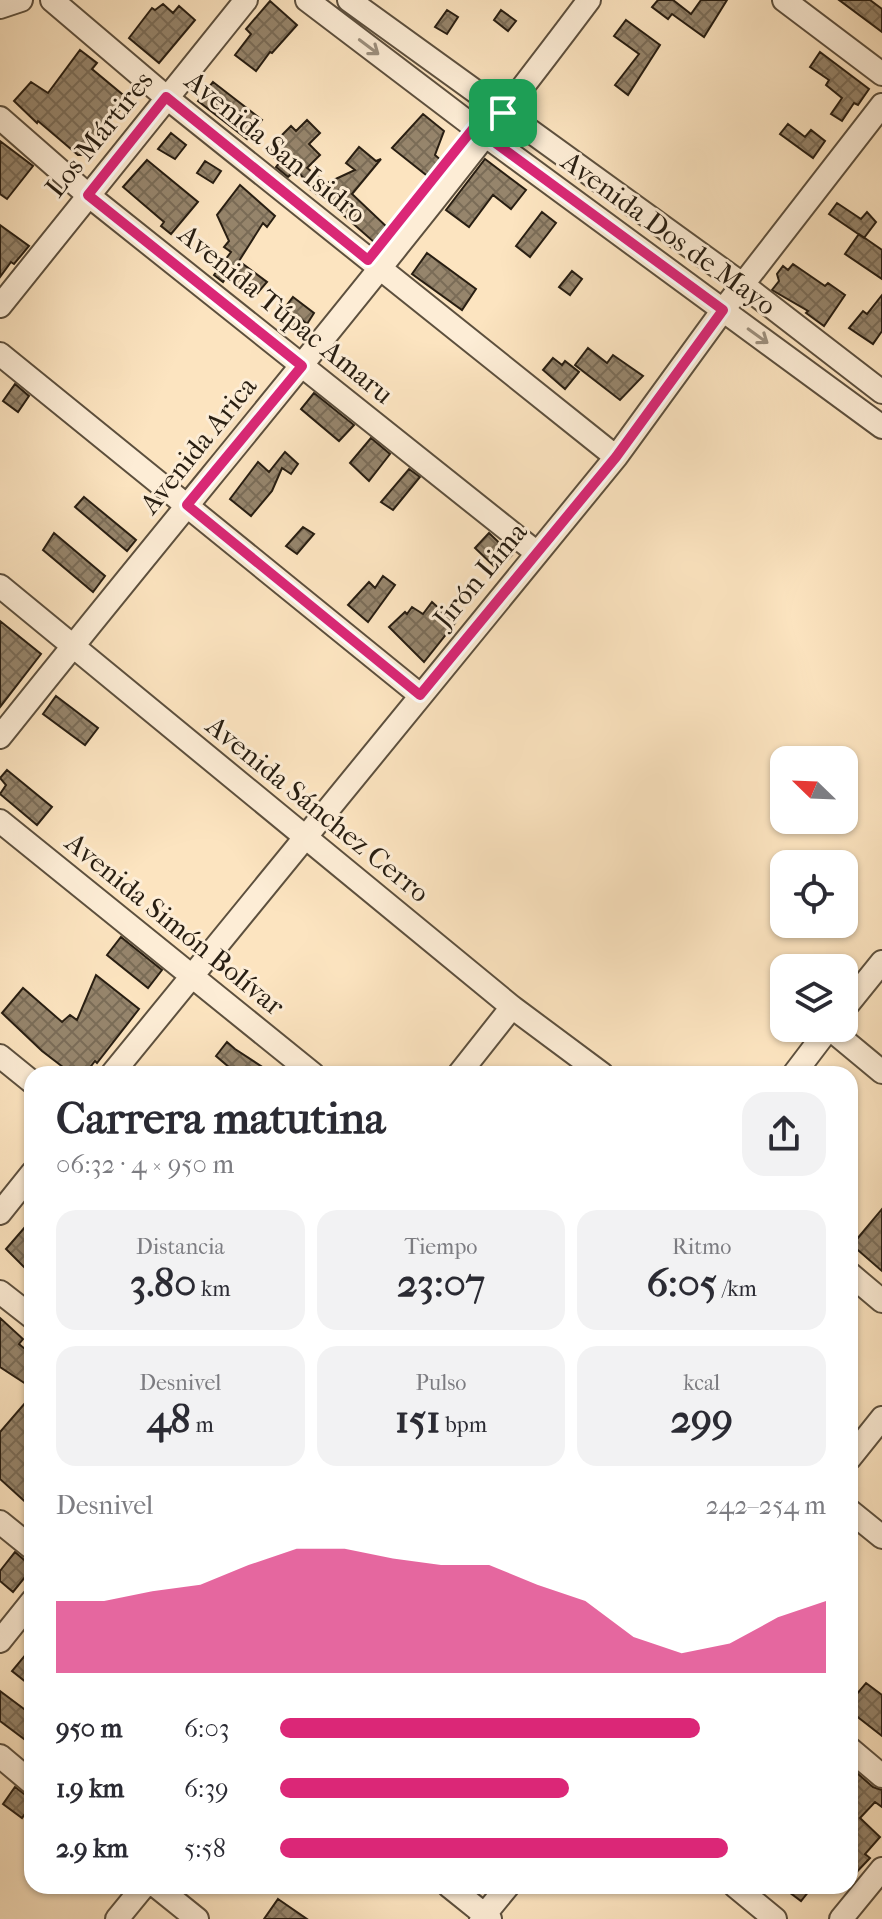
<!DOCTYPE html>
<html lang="es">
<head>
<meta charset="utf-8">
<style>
  body { margin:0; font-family:"IM FELL French Canon",serif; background:#f2f2f3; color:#2b2b33; height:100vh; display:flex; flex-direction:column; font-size:30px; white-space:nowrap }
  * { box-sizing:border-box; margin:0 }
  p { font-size:26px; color:#7c7c81 }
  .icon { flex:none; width:44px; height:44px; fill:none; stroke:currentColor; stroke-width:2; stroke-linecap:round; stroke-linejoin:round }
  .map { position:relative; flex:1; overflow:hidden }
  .side { position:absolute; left:24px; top:1066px; width:834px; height:828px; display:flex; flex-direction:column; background:#fff; border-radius:24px; box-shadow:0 2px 6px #0004 }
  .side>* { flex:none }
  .needle { width:52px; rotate:293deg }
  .fabs { position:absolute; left:770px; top:746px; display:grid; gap:16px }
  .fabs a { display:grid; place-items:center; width:88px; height:88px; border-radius:16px; background:#fff; box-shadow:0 2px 6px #0004; font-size:40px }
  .pin { position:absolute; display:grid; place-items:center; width:68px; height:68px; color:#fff; margin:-34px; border-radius:16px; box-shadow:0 4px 12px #0006 }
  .round { display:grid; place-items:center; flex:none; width:84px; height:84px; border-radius:24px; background:#f2f2f3 }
  .head { display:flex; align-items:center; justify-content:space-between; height:136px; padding:0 32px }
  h1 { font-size:44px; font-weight:700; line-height:60px }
  .stats { display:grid; grid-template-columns:repeat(3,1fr); gap:12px; height:136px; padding:8px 32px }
  .stats div { display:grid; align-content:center; border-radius:20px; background:#f2f2f3; text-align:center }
  .stats b { font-size:40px; font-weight:700 }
  .stats small { font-size:22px; font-weight:400 }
  .stats p { font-size:22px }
  .chart { height:224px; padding:16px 32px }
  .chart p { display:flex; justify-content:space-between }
  .chart svg { width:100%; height:144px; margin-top:8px; fill:#db2777; opacity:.7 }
  ul { padding:0 32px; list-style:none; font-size:26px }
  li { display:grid; grid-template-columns:128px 96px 1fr; align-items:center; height:60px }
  li i { height:20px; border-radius:10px; background:#db2777 }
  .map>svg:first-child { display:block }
  .building { fill:url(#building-cross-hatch); stroke:#281e12; stroke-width:2 }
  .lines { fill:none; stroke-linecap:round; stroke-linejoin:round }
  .minor-casing { stroke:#5d503e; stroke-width:26 }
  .minor { stroke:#fdedd6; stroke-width:22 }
  .oneway { stroke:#9d907e }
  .route-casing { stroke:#fff; stroke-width:16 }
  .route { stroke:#db2777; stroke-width:10 }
  .labels { text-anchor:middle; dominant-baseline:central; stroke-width:6; stroke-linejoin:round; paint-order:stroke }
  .street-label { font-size:28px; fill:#281e12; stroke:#fdedd6 }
</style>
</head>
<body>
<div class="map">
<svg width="882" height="1919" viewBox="0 0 882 1919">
  <defs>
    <pattern id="building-cross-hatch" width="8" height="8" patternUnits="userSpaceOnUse" patternTransform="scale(2)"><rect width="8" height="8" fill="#96856c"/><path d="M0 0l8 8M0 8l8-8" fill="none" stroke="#7a6c57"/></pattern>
  </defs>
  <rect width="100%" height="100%" fill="#fce4c0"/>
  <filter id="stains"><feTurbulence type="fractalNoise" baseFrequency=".0025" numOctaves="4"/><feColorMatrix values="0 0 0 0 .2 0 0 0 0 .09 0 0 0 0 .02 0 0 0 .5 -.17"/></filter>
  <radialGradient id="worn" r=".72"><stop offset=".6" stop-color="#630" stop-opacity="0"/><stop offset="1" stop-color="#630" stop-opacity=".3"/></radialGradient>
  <path class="building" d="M658 0H673L691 14 701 0H727L704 37 672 14 668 19 652 7Z
    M839 0H870L882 9V32Z
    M270 1 297 25 272 53 270 52 256 71 235 55 251 34 246 29Z
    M163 4 173 13 179 6 195 20 159 63 129 38 152 8 155 10Z
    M447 10 458 17 447 34 435 27Z
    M501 10 516 21 508 31 494 20Z
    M626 20 660 45 628 95 615 85 639 54 614 36Z
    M80 50 97 63 92 69 128 99 84 155H78L38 121 37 123 14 101 31 82 48 93Z
    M820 52 869 89 858 105 854 103 842 121 831 114 842 98 826 85 829 80 810 67Z
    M213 82 262 120 247 139 198 101Z
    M423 114 444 131 435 155 443 162 430 178 392 148Z
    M307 120 320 133 309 144 320 155 307 168 327 183 355 170 346 163 359 147 376 161 381 159 352 194 389 229 375 243 333 206 311 190 313 188 296 170 288 177 276 167 279 163 267 150 291 126 296 131Z
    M788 124 805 137 811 130 825 141 813 158 780 134Z
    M171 133 186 145 175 159 158 149Z
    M0 141 33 166 7 199 0 194Z
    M485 159 526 190 511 209 493 195 469 227 446 210Z
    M147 160 198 202 171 234 161 226 164 222 123 187Z
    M205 161 221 171 213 183 197 173Z
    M240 185 275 216 267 227 263 223 239 261 267 282 254 297 228 275 223 282 214 275 231 252 224 247 229 241 217 215Z
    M837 203 861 219 867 212 876 222 864 238 829 214Z
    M542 212 556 223 530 257 516 246Z
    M0 225 29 246 14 264 11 262 0 277Z
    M859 234 882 250V279L845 254Z
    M427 253 476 289 462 310 412 274Z
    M793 264 825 286 828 283 845 295 824 326 806 313 808 311 772 290 779 281 777 274 783 266 788 270Z
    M572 271 582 279 570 295 559 287Z
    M882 295V331L873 344 849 328 863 311 867 314Z
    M293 297 314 313 307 324 301 319 293 329 277 318Z
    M588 348 607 363 613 355 643 376 620 400 575 365Z
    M553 358 562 365 565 361 579 372 565 389 543 370Z
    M15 384 29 396 18 412 3 401Z
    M314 393 354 425 339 441 301 409Z
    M371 438 390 454 369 481 350 463Z
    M285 452 298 464 291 474 282 468 272 491 251 516 230 499 258 462 269 472Z
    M409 469 420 477 393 510 381 502Z
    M84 497 136 540 127 551 75 507Z
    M303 527 314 534 297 554 286 546Z
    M54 533 105 576 93 592 43 550Z
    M489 533 512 555 498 570 475 548Z
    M383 576 395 585 368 622 348 605 369 582 375 588Z
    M432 602 455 623 424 662 389 627 405 612 407 614 412 607 423 614Z
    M0 621 41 654 0 707Z
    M56 696 98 728 85 745 43 714Z
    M7 770 52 807 37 825 0 794 6 785 0 778Z
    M121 937 162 970 148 988 107 955Z
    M96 975 139 1009 97 1063 95 1061 85 1074H72L42 1051 2 1013 23 988 62 1022 70 1015 77 1020Z
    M227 1042 235 1049 273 1074H237L216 1056Z
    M882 1209V1271L852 1245Z
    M32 1219V1275L6 1249Z
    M0 1318 23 1339 19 1344 32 1355V1388L0 1367Z
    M32 1395V1508L0 1479V1432Z
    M15 1552 30 1565V1571L13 1592 0 1581V1571Z
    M32 1647V1687L12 1671Z
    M866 1683 882 1695V1736L850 1711V1702Z
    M0 1691 32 1715V1745L0 1721Z
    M850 1767 873 1787 882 1790V1807L875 1802 860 1818 880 1837 865 1854 870 1858 850 1879Z
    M15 1787 32 1800V1804L22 1818 3 1804Z
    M781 1886H813L801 1901Z
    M278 1899 307 1919H264Z"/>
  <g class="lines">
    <defs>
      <path id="minor" d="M52 0 166 97 616 457
        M307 0 486 136 882 427
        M349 0 742 284 882 392
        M784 0 882 74
        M0 7 21 0
        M0 118 88 195 537 553
        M0 306 246 0
        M0 354 420 695
        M0 586 512 1007 602 1074
        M0 737C196 491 400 252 589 0
        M0 821 313 1074
        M844 1009 882 962
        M829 1028 882 1072
        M0 1056 32 1082
        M112 1074 616 457 723 310 882 105
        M459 1074 512 1007
        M794 1074 829 1028
        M0 1213 32 1173
        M850 1274 882 1301
        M0 1292 32 1317
        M850 1458 882 1418
        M850 1511 882 1537
        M0 1522 32 1548
        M0 1641 32 1601
        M850 1749 882 1776
        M0 1756 32 1783
        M156 1886 197 1919
        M449 1886 490 1919
        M735 1886 775 1919
        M117 1919 144 1886
        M481 1919 508 1886
        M841 1919 882 1869"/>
    </defs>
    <use href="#minor" class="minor-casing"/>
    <use href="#minor" class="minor"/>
  </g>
  <defs><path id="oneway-shaft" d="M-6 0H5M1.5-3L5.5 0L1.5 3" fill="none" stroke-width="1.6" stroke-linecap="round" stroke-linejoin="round" transform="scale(2)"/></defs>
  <g class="oneway">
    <use href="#oneway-shaft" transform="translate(369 47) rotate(37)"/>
    <use href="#oneway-shaft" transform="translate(758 336) rotate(36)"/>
  </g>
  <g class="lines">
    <defs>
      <path id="route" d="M166 97 368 260 492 105 503 113 486 136 723 310 616 457 420 695 187 505 302 366 88 195Z"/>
    </defs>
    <use href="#route" class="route-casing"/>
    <use href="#route" class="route"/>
  </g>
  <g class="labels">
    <g class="street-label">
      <text transform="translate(99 134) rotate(-51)">Los Mártires</text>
      <text transform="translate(276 147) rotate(39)">Avenida San Isidro</text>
      <text transform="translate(669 233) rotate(36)">Avenida Dos de Mayo</text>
      <text transform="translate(286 314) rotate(39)">Avenida Túpac Amaru</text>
      <text transform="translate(198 445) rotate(-51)">Avenida Arica</text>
      <text transform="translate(480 575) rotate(-50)">Jirón Lima</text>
      <text transform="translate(318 809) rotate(39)">Avenida Sánchez Cerro</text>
      <text transform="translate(175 924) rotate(39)">Avenida Simón Bolívar</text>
    </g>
  </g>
  <rect width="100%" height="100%" filter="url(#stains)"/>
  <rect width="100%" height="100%" fill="url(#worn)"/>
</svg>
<div class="fabs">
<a><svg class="needle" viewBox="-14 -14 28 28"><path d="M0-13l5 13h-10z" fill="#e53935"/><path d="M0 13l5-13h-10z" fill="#7c7c81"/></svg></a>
<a><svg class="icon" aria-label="locate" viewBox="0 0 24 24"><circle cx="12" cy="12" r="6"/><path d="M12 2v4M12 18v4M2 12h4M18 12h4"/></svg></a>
<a><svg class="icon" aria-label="layers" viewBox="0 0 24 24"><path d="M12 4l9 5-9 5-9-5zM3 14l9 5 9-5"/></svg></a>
</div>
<div class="pin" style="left:503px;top:113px;background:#1e9e55"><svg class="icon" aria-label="arrive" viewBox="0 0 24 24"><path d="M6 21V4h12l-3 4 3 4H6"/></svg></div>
<section class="side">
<div class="head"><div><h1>Carrera matutina</h1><p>06:32 · 4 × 950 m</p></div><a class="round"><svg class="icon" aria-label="share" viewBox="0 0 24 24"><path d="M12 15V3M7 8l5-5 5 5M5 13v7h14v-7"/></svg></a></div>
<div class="stats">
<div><p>Distancia</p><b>3.80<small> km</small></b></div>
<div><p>Tiempo</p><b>23:07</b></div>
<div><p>Ritmo</p><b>6:05<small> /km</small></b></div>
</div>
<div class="stats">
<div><p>Desnivel</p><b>48<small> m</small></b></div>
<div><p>Pulso</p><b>151<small> bpm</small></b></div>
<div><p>kcal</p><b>299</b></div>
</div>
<div class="chart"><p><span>Desnivel</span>242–254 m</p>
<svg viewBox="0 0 160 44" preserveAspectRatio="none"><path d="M0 44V22L10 22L20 19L30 17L40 11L50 6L60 6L70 9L80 11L90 11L100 17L110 22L120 33L130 38L140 35L150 27L160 22V44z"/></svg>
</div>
<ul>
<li><b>950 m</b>6:03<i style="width:77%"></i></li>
<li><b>1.9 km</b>6:39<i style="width:53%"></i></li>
<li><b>2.9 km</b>5:58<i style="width:82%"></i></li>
</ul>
</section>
</div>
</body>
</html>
